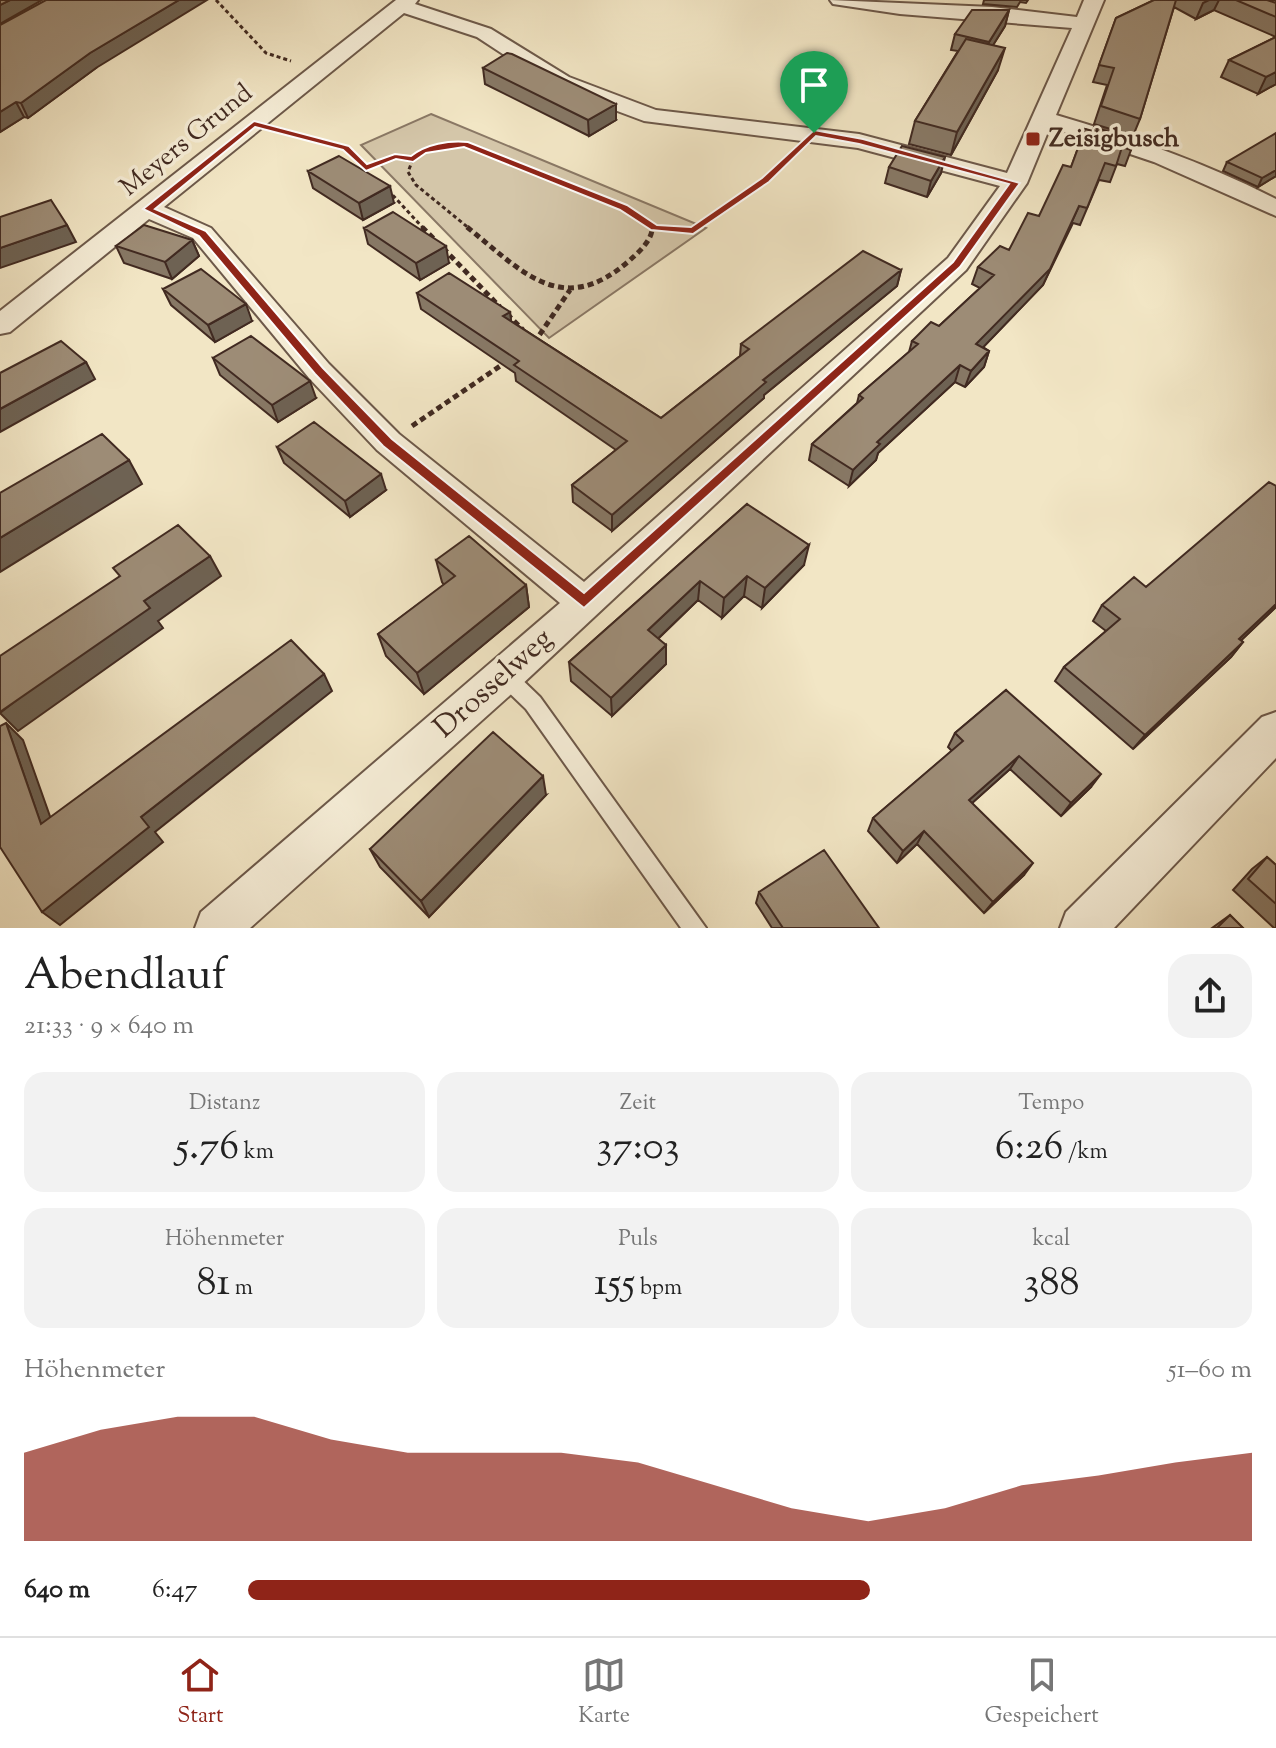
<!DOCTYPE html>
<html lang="de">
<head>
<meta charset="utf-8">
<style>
  body { margin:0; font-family:"Sorts Mill Goudy",serif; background:#f2f2f2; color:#222; height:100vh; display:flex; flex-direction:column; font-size:30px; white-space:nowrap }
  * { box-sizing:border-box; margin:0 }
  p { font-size:26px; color:#767676 }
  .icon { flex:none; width:44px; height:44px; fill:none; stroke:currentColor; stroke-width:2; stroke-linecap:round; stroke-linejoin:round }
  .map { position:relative; height:928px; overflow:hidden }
  .drawer { display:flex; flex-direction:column; background:#fff; flex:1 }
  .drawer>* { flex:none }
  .pin { position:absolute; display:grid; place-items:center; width:68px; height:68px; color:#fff; margin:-82px -34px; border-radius:50% 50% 50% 0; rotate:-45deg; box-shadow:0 0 8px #0007 }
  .pin .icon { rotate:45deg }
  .round { display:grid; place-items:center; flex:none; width:84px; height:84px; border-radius:24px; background:#f2f2f2 }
  .summary { display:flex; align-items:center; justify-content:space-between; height:136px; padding:0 24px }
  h1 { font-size:44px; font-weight:600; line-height:60px }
  .stats { display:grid; grid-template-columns:repeat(3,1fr); gap:12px; height:136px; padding:8px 24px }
  .stats div { display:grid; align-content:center; border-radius:20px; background:#f2f2f2; text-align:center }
  .stats b { font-size:40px; font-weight:600 }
  .stats small { font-size:22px; font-weight:400 }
  .stats p { font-size:22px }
  .chart { height:224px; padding:16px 24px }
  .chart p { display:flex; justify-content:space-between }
  .chart svg { width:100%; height:144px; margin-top:8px; fill:#8f2418; opacity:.7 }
  ul { padding:0 24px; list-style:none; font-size:26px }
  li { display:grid; grid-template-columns:128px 96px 1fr; align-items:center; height:60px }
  li i { height:20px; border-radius:10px; background:#8f2418 }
  .tab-bar { display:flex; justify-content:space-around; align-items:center; height:112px; border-top:2px solid #e0e0e0; background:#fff; font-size:22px; color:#767676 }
  .tab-bar a { display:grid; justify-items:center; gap:4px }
  .tab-bar .active { color:#8f2418 }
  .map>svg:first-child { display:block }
  .green { fill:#d4c6a9; stroke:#8a7865; stroke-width:2 }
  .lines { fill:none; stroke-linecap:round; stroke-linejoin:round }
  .lane-casing { stroke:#6d594a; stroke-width:4 }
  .street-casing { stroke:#6d594a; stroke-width:4 }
  .path-far1 { stroke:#412a21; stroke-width:3; stroke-dasharray:4 3; stroke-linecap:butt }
  .path { stroke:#412a21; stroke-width:5; stroke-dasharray:6 4; stroke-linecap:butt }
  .lane { fill:#f7efd9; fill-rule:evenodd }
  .street { fill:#f7efd9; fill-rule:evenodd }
  .wall { fill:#877865; stroke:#412a21; stroke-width:2 }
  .shaded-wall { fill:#6e6253; stroke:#412a21; stroke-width:2 }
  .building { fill:#9d8c76; stroke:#412a21; stroke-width:2 }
  .route { fill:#8f2418; stroke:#fff; stroke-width:2; fill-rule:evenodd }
  .poi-dot { fill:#8f2418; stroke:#f7efd9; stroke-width:3 }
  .labels { text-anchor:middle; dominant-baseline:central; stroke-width:7; stroke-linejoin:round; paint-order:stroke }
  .far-poi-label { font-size:26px; font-weight:bold; fill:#412a21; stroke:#f7efd9; text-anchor:start }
  .far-street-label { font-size:26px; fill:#412a21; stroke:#f7efd9 }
  .street-label { font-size:30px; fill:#412a21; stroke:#f7efd9 }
</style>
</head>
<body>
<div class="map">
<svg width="1276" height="928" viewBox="0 0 1276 928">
  <rect width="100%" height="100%" fill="#f2e6c5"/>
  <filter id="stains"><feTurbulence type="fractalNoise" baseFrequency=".0025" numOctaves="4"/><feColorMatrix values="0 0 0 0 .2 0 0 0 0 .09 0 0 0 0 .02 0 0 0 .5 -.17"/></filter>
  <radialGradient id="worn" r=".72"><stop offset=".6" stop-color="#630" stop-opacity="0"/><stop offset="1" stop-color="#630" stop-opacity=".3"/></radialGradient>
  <path class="green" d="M431 114 706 228 549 338 361 145Z"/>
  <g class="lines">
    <defs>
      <path id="lane" d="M505 668 512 670 540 697 706 928H681L526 709 498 682 496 676 498 670Z"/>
      <path id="street" d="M396 0H418L415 4 491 29 569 77 656 110 859 134 1007 173 1072 28 900 14 833 4 830 0 992 7 1077 17 1084 0H1104L1056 115C1131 137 1206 163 1276 199V216L1154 162 1050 127 1027 183 966 270 518 688 250 928H195L201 912 560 603 377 450 309 378 193 238 149 219 10 332 0 334V311ZM404 13 477 37 553 87 644 121 858 148 1000 186 948 258 584 582 399 434 329 364 211 228 164 207Z
        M1276 712V758L1114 928H1060L1066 912 1262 717Z"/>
    </defs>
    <use href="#lane" class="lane-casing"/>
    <use href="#street" class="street-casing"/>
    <path class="path-far1" d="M216 0 266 53 291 61
      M282 131 346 148 366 168 395 156 413 159
      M413 159 408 172 416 185 470 229
      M413 159C432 142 459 142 483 149L623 208 654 229
      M388 190 424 229
      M654 228 661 229
      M696 229 765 180 790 156"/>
    <path class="path" d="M422 227 436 241
      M467 227C522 271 562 320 630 260 640 251 653 239 652 227
      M654 228 693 231 699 227
      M443 248 500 307
      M507 314 523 330
      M534 343 570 290
      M412 426 506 362"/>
    <use href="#lane" class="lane"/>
    <use href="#street" class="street"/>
  </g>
  <path class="wall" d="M984 0H1028L1026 3 1020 2 1017 7 983 4Z
    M1154 0H1276V84L1258 94 1221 77 1229 60 1276 37 1214 10 1196 19 1174 7 1140 119 1133 136 1094 124 1107 85 1093 82 1116 18Z
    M1009 10 1005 26 993 45 998 70 951 155 909 144 915 121 958 51 951 50 955 34Z
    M0 25 96 68 28 118 24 117 0 132Z
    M483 68 616 120 589 136 485 84Z
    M1085 129 1131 150 1125 166 1117 164 1110 182 1099 180 1080 225 1073 223 1043 285 983 347 989 351 984 367 965 387 955 382 878 453 876 460 849 486 809 460 812 444 857 403 859 395 909 352 912 341 939 326 980 288 972 284 978 267 1009 250 1039 216 1071 167Z
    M1227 162 1276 176 1258 187 1223 171Z
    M889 167 941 173 927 197 885 183Z
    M308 171 394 203 363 220 313 188Z
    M364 228 449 263 420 280 368 244Z
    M192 240 199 256 172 279 124 263 116 246Z
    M901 270 897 286 764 395V398L612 531 573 502 572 485 616 450 516 381 515 373 421 309 417 293 510 312 511 321 661 418 740 356 741 344Z
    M163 289 252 321 215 342 171 305Z
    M213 358 316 398 278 422 220 375Z
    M277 447 386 490 350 517 284 463Z
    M1276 486V607L1241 640 1243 642 1231 657 1133 749 1055 681 1064 667 1106 631 1093 621 1102 605 1146 587Z
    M747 504 804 565 762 608 744 596 722 618 698 600 658 639 666 645V664L612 716 571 681 569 662Z
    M436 560 526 585 529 607 424 694 386 656 378 634 444 585 442 582Z
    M1006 690 1091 787 1061 816 1010 769 972 803 1024 875 984 913 917 844 897 863 868 831 873 818 952 751 948 747 955 733Z
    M546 795 429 917 380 867 370 849Z
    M1267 857 1276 865V928H1274L1233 890 1252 869Z
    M759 892 879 928H772L756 903Z
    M1230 915 1243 928H1212Z"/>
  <path class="shaded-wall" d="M10 0H42L0 24V5Z
    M179 0H207L96 68 28 118 21 103 90 53Z
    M1209 0H1219L1214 10 1196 19 1203 3Z
    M1009 10 1005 26 985 58 989 42Z
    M1005 48 998 70 951 155 957 132Z
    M1276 72V84L1258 94 1266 77Z
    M16 102 24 117 0 132V112Z
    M616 104V120L589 136 588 120Z
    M945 157 941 173 927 197 931 181Z
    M1276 170V176L1258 187 1262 178Z
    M390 186 394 203 363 220 359 203Z
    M1079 206 1043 285 970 361 976 344Z
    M67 225 76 242 0 268V248Z
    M192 240 199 256 172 279 165 262Z
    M446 246 449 263 420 280 416 263Z
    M901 270 897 286 764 395V398L612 531V515L763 380Z
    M246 304 252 321 215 342 208 325Z
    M510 312 512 328 503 316Z
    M989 351 984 367 965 387 971 371Z
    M86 362 95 379 0 432V409Z
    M960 365 955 382 878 453 876 460 849 486 853 470 877 442Z
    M310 381 316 398 278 422 272 405Z
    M129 460 142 484 0 572V538Z
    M381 474 386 490 350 517 345 501Z
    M809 545 804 565 762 608 765 588Z
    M210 556 221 576 158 621 163 628 18 731 0 713 144 601Z
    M747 576 744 596 722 618 724 598Z
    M700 581 698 600 647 649 648 630Z
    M526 585 529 607 424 694 417 673Z
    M1276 604V607L1227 654 1239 639Z
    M1243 642 1231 657 1133 749 1145 735Z
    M666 645V664L612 716 611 698Z
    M324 674 332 691 155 832 163 842 60 925 42 912 141 817Z
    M6 723 23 740 58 839 41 824Z
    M1019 756 1010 769 961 813 969 800Z
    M1101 774 1091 787 1061 816 1071 803Z
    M543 776 546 795 429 917 421 901Z
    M924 831 917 844 897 863 903 851Z
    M1033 863 1024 875 984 913 993 902Z"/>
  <path class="building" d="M0 0H10L0 5Z
    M46 0H179L90 53 21 103 16 102 0 112V25Z
    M1154 0H1176L1140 119 1101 106 1114 68 1099 65 1116 18Z
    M1236 0H1267L1276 3V17Z
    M972 10H1009L989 42 955 34Z
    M1276 37V72L1266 77 1229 60Z
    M966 39 1005 48 957 132 915 121Z
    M507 53 512 54 616 104 588 120 483 68Z
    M1094 127 1134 140 1131 150 1122 147 1116 166 1105 163 1087 208 1079 206 1050 269 976 344 989 351 971 371 960 365 877 442 880 444 853 470 812 444 863 398 859 395 918 344 912 341 931 322 939 326 994 275 978 267 1000 246 1009 250 1028 213 1039 216 1063 165 1071 167 1085 129 1093 131Z
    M1276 133V170L1262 178 1227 162Z
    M902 146 945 157 931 181 889 167Z
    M339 156 390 186 359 203 308 171Z
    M51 200 67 225 0 248V217Z
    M393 212 446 246 416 263 364 228Z
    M144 225 192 240 165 262 116 246Z
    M863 251 901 270 763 380 766 382 612 515 572 485 627 441 514 365 519 361 417 293 449 273 510 312 503 316 661 418 749 349 741 344Z
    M201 269 246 304 208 325 163 289Z
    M251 336 310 381 272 405 213 358Z
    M61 341 86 362 0 409V373Z
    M314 422 381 474 345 501 277 447Z
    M102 434 129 460 0 538V493Z
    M1269 482 1276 486V604L1239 639 1243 642 1145 735 1064 667 1120 619 1102 605 1134 577 1146 587Z
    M747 504 809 545 765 588 747 576 724 598 700 581 648 630 666 645 611 698 569 662Z
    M178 525 210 556 144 601 150 608 0 712V656L120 576 113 568Z
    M469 536 526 585 417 673 378 634 455 576 436 560Z
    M291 640 324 674 141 817 149 827 42 912 0 847V726L6 723 41 824Z
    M1006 690 1101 774 1071 803 1019 756 969 800 1033 863 993 902 924 831 903 851 873 818 963 741 955 733Z
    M493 732 543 776 421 901 370 849Z
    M824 850 879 928H783L759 892Z
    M1267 857 1276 865V904L1248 879Z
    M1230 915 1243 928H1217Z"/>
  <path class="route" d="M254 121 349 146 367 164 395 154 411 156C426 144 449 140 468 142L627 205 657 225 691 227 762 178 814 130 863 139 1020 183 960 267 584 608 383 446 315 374 199 236 143 209ZM255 127 343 150 366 171 396 159 413 162 426 153 464 147 620 210 651 230 693 234 769 182 816 136 859 144 1009 184 953 262 584 593 392 439 323 368 206 231 155 209Z"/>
  <rect class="poi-dot" x="1025" y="131" width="16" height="16" rx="4"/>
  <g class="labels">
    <g class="far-poi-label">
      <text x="1049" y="139">Zeisigbusch</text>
    </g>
    <g class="far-street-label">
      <text transform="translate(187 141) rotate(-39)">Meyers Grund</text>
    </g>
    <g class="street-label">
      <text transform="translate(494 684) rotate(-42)">Drosselweg</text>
    </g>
  </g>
  <rect width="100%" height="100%" filter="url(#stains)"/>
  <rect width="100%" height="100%" fill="url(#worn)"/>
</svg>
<div class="pin" style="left:814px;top:133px;background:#1e9e55"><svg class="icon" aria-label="arrive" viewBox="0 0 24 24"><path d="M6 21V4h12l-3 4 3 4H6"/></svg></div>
</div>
<section class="drawer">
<div class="summary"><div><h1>Abendlauf</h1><p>21:33 · 9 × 640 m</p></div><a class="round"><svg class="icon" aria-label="share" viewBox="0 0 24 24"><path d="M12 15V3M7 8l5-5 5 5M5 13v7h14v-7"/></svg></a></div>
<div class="stats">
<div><p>Distanz</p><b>5.76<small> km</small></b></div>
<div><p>Zeit</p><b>37:03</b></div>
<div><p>Tempo</p><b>6:26<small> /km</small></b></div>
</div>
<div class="stats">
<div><p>Höhenmeter</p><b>81<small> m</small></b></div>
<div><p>Puls</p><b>155<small> bpm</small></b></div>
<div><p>kcal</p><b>388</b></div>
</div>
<div class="chart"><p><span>Höhenmeter</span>51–60 m</p>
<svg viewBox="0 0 160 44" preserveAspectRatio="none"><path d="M0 44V17L10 10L20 6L30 6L40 13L50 17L60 17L70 17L80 20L90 27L100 34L110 38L120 34L130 27L140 24L150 20L160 17V44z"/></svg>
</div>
<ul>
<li><b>640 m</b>6:47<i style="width:62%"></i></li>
</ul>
</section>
<nav class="tab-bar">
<a class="active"><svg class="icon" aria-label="home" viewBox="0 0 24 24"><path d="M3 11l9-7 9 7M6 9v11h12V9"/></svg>Start</a>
<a><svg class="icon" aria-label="map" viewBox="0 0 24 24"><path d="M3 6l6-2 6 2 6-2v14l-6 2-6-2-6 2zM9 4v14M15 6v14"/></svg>Karte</a>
<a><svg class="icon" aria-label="saved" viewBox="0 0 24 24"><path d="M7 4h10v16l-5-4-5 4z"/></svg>Gespeichert</a>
</nav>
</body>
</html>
